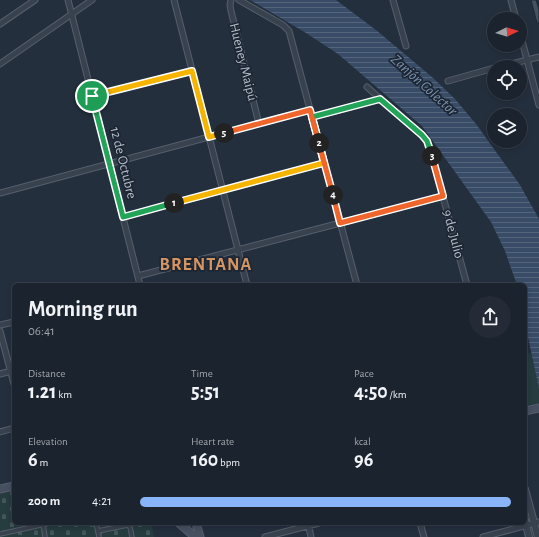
<!DOCTYPE html>
<html lang="en">
<head>
<meta charset="utf-8">
<style>
  body { margin:0; font-family:"Alegreya Sans",sans-serif; background:#242b36; color:#f1f3f6; height:100vh; display:flex; flex-direction:column; font-size:15px; white-space:nowrap }
  * { box-sizing:border-box; margin:0 }
  p { font-size:13px; color:#a0a4aa }
  .icon { flex:none; width:22px; height:22px; fill:none; stroke:currentColor; stroke-width:2; stroke-linecap:round; stroke-linejoin:round }
  .map { position:relative; flex:1; overflow:hidden }
  .drawer { position:absolute; left:12px; top:283px; width:515px; height:242px; display:flex; flex-direction:column; background:#1b232e; border-radius:6px; box-shadow:0 2px 6px #0003,0 0 0 1px #39404a }
  .drawer>* { flex:none }
  .needle { width:26px; rotate:85deg }
  .controls { position:absolute; left:487px; top:12px; display:grid; gap:8px }
  .controls a { display:grid; place-items:center; width:40px; height:40px; border-radius:50%; background:#1b232e; box-shadow:0 2px 6px #0003,0 0 0 1px #39404a; font-size:20px }
  .pin { position:absolute; display:grid; place-items:center; width:34px; height:34px; color:#fff; margin:-17px; border:2px solid #fff; border-radius:50%; box-shadow:0 1px 4px #0007 }
  .km { position:absolute; width:20px; height:20px; margin:-10px; border-radius:50%; background:#222; color:#fff; font-size:11px; line-height:20px; text-align:center }
  .round { display:grid; place-items:center; flex:none; width:42px; height:42px; border-radius:21px; background:#242b36 }
  .head { display:flex; align-items:center; justify-content:space-between; height:68px; padding:0 16px }
  h1 { font-size:22px; font-weight:700; line-height:30px }
  .metrics { display:grid; grid-template-columns:repeat(3,1fr); gap:6px; height:68px; padding:4px 16px }
  .metrics div { display:grid; align-content:center }
  .metrics b { font-size:20px; font-weight:700 }
  .metrics small { font-size:11px; font-weight:400 }
  .metrics p { font-size:11px }
  ul { padding:0 16px; list-style:none; font-size:13px }
  li { display:grid; grid-template-columns:64px 48px 1fr; align-items:center; height:30px }
  li i { height:10px; border-radius:5px; background:#8ab4f8 }
  .map>svg:first-child { display:block }
  .cemetery { fill:url(#cemetery-stones) }
  .green { fill:#263c3f }
  .water { fill:url(#water-rules) }
  .building { fill:#455162; stroke:#1f2835 }
  .lines { fill:none; stroke-linecap:round; stroke-linejoin:round }
  .pedestrian-casing { stroke:#565f6c; stroke-width:5.5 }
  .minor-casing { stroke:#565f6c; stroke-width:7 }
  .tertiary-casing { stroke:#565f6c; stroke-width:8 }
  .secondary-casing { stroke:#565f6c; stroke-width:9 }
  .pedestrian { stroke:#38414e; stroke-width:3.5 }
  .minor { stroke:#38414e; stroke-width:5 }
  .tertiary { stroke:#38414e; stroke-width:6 }
  .secondary { stroke:#465061; stroke-width:7 }
  .split-1-casing { stroke:#fff; stroke-width:8 }
  .split-2-casing { stroke:#fff; stroke-width:8 }
  .split-3-casing { stroke:#fff; stroke-width:8 }
  .split-4-casing { stroke:#fff; stroke-width:8 }
  .split-5-casing { stroke:#fff; stroke-width:8 }
  .split-6-casing { stroke:#fff; stroke-width:8 }
  .split-1 { stroke:#22a559; stroke-width:5 }
  .split-2 { stroke:#f5b400; stroke-width:5 }
  .split-3 { stroke:#22a559; stroke-width:5 }
  .split-4 { stroke:#f0652b; stroke-width:5 }
  .split-5 { stroke:#f0652b; stroke-width:5 }
  .split-6 { stroke:#f5b400; stroke-width:5 }
  .labels { text-anchor:middle; dominant-baseline:central; stroke-width:3.5; stroke-linejoin:round; paint-order:stroke }
  .street-label { font-size:14px; fill:#b4bcc9; stroke:#1d2633 }
  .water-label { font-size:15px; font-style:italic; fill:#7c92b1; stroke:#1d2633 }
  .district-label { font-size:18px; font-weight:bold; letter-spacing:1px; fill:#d59563; stroke:#1d2633 }
</style>
</head>
<body>
<div class="map">
<svg width="539" height="537" viewBox="0 0 539 537">
  <defs>
    <pattern id="cemetery-stones" width="16" height="16" patternUnits="userSpaceOnUse"><rect width="16" height="16" fill="#263c3f"/><path d="M2 7V4a2 2 0 0 1 4 0v3zM10 15v-3a2 2 0 0 1 4 0v3z" fill="#435659"/></pattern>
    <pattern id="water-rules" width="6" height="5" patternUnits="userSpaceOnUse"><rect width="6" height="5" fill="#394c67"/><path d="M0 2.5h6" fill="none" stroke="#53647b"/></pattern>
  </defs>
  <rect width="100%" height="100%" fill="#242f3e"/>
  <path class="cemetery" d="M14 491V523H151L154 537H0V494Z"/>
  <path class="green" d="M531 353 539 389V403L525 406V354Z"/>
  <path class="water" d="M250 0H336L376 30 432 77 455 99 476 124 520 185 539 219V389L525 323V285H517L505 251 491 222 422 126 338 54 306 33Z"/>
  <path class="building" d="M531 0H536L539 10V23H537Z"/>
  <g class="lines">
    <defs>
      <path id="pedestrian" d="M96 523 99 537
        M43 524 45 537
        M98 531 128 525 130 527 132 537
        M0 534 50 523"/>
      <path id="minor" d="M68 0 140 285
        M174 0 247 285
        M231 0 230 5 231 11 259 124
        M239 0 283 25 289 31 357 285
        M393 0 406 46
        M511 0 516 19
        M0 24 35 0
        M520 33 539 105
        M0 64 92 0
        M499 67 539 57
        M448 81 494 68
        M367 87 419 133 427 141 430 149 467 285
        M93 96 192 71
        M312 117 380 99
        M0 193 310 110
        M123 217 324 163
        M138 276 443 196
        M0 325 14 322
        M0 331 14 384
        M0 374 11 371
        M0 432 14 428
        M308 523 311 537
        M420 523 424 537
        M265 537 319 523
        M483 537 539 522"/>
      <path id="tertiary" d="M525 489 538 537
        M525 520 529 537"/>
      <path id="secondary" d="M525 411 539 408
        M0 489 14 486
        M179 523 195 537
        M196 523 200 537"/>
    </defs>
    <use href="#pedestrian" class="pedestrian-casing"/>
    <use href="#minor" class="minor-casing"/>
    <use href="#tertiary" class="tertiary-casing"/>
    <use href="#secondary" class="secondary-casing"/>
    <use href="#pedestrian" class="pedestrian"/>
    <use href="#minor" class="minor"/>
    <use href="#tertiary" class="tertiary"/>
    <use href="#secondary" class="secondary"/>
  </g>
  <g class="lines">
    <defs>
      <path id="split-1" d="M92 96 123 217 174 203"/>
      <path id="split-2" d="M174 203 324 163 319 143"/>
      <path id="split-3" d="M319 143 312 117 380 99 422 135 427 141 432 156"/>
      <path id="split-4" d="M333 195 340 223 443 196 432 156"/>
      <path id="split-5" d="M224 133 310 110 333 195"/>
      <path id="split-6" d="M92 96 192 71 209 137 224 133"/>
    </defs>
    <use href="#split-1" class="split-1-casing"/>
    <use href="#split-2" class="split-2-casing"/>
    <use href="#split-3" class="split-3-casing"/>
    <use href="#split-4" class="split-4-casing"/>
    <use href="#split-5" class="split-5-casing"/>
    <use href="#split-6" class="split-6-casing"/>
    <use href="#split-1" class="split-1"/>
    <use href="#split-2" class="split-2"/>
    <use href="#split-3" class="split-3"/>
    <use href="#split-4" class="split-4"/>
    <use href="#split-5" class="split-5"/>
    <use href="#split-6" class="split-6"/>
  </g>
  <g class="labels">
    <g class="street-label">
      <text transform="translate(243 62) rotate(76)">Hueney Maipú</text>
      <text transform="translate(123 163) rotate(76)">12 de Octubre</text>
      <text transform="translate(453 234) rotate(75)">9 de Julio</text>
    </g>
    <g class="water-label">
      <text transform="translate(424 85) rotate(42)">Zanjón Colector</text>
    </g>
    <g class="district-label">
      <text x="206" y="265">BRENTANA</text>
    </g>
  </g>
</svg>
<div class="controls">
<a><svg class="needle" viewBox="-14 -14 28 28"><path d="M0-13l5 13h-10z" fill="#e53935"/><path d="M0 13l5-13h-10z" fill="#a0a4aa"/></svg></a>
<a><svg class="icon" aria-label="locate" viewBox="0 0 24 24"><circle cx="12" cy="12" r="6"/><path d="M12 2v4M12 18v4M2 12h4M18 12h4"/></svg></a>
<a><svg class="icon" aria-label="layers" viewBox="0 0 24 24"><path d="M12 4l9 5-9 5-9-5zM3 14l9 5 9-5"/></svg></a>
</div>
<div class="pin" style="left:92px;top:96px;background:#1e9e55"><svg class="icon" aria-label="arrive" viewBox="0 0 24 24"><path d="M6 21V4h12l-3 4 3 4H6"/></svg></div>
<b class="km" style="left:174px;top:203px">1</b>
<b class="km" style="left:319px;top:143px">2</b>
<b class="km" style="left:432px;top:156px">3</b>
<b class="km" style="left:333px;top:195px">4</b>
<b class="km" style="left:224px;top:133px">5</b>
<section class="drawer">
<div class="head"><div><h1>Morning run</h1><p>06:41</p></div><a class="round"><svg class="icon" aria-label="share" viewBox="0 0 24 24"><path d="M12 15V3M7 8l5-5 5 5M5 13v7h14v-7"/></svg></a></div>
<div class="metrics">
<div><p>Distance</p><b>1.21<small> km</small></b></div>
<div><p>Time</p><b>5:51</b></div>
<div><p>Pace</p><b>4:50<small> /km</small></b></div>
</div>
<div class="metrics">
<div><p>Elevation</p><b>6<small> m</small></b></div>
<div><p>Heart rate</p><b>160<small> bpm</small></b></div>
<div><p>kcal</p><b>96</b></div>
</div>
<ul>
<li><b>200 m</b>4:21<i style="width:100%"></i></li>
</ul>
</section>
</div>
</body>
</html>
